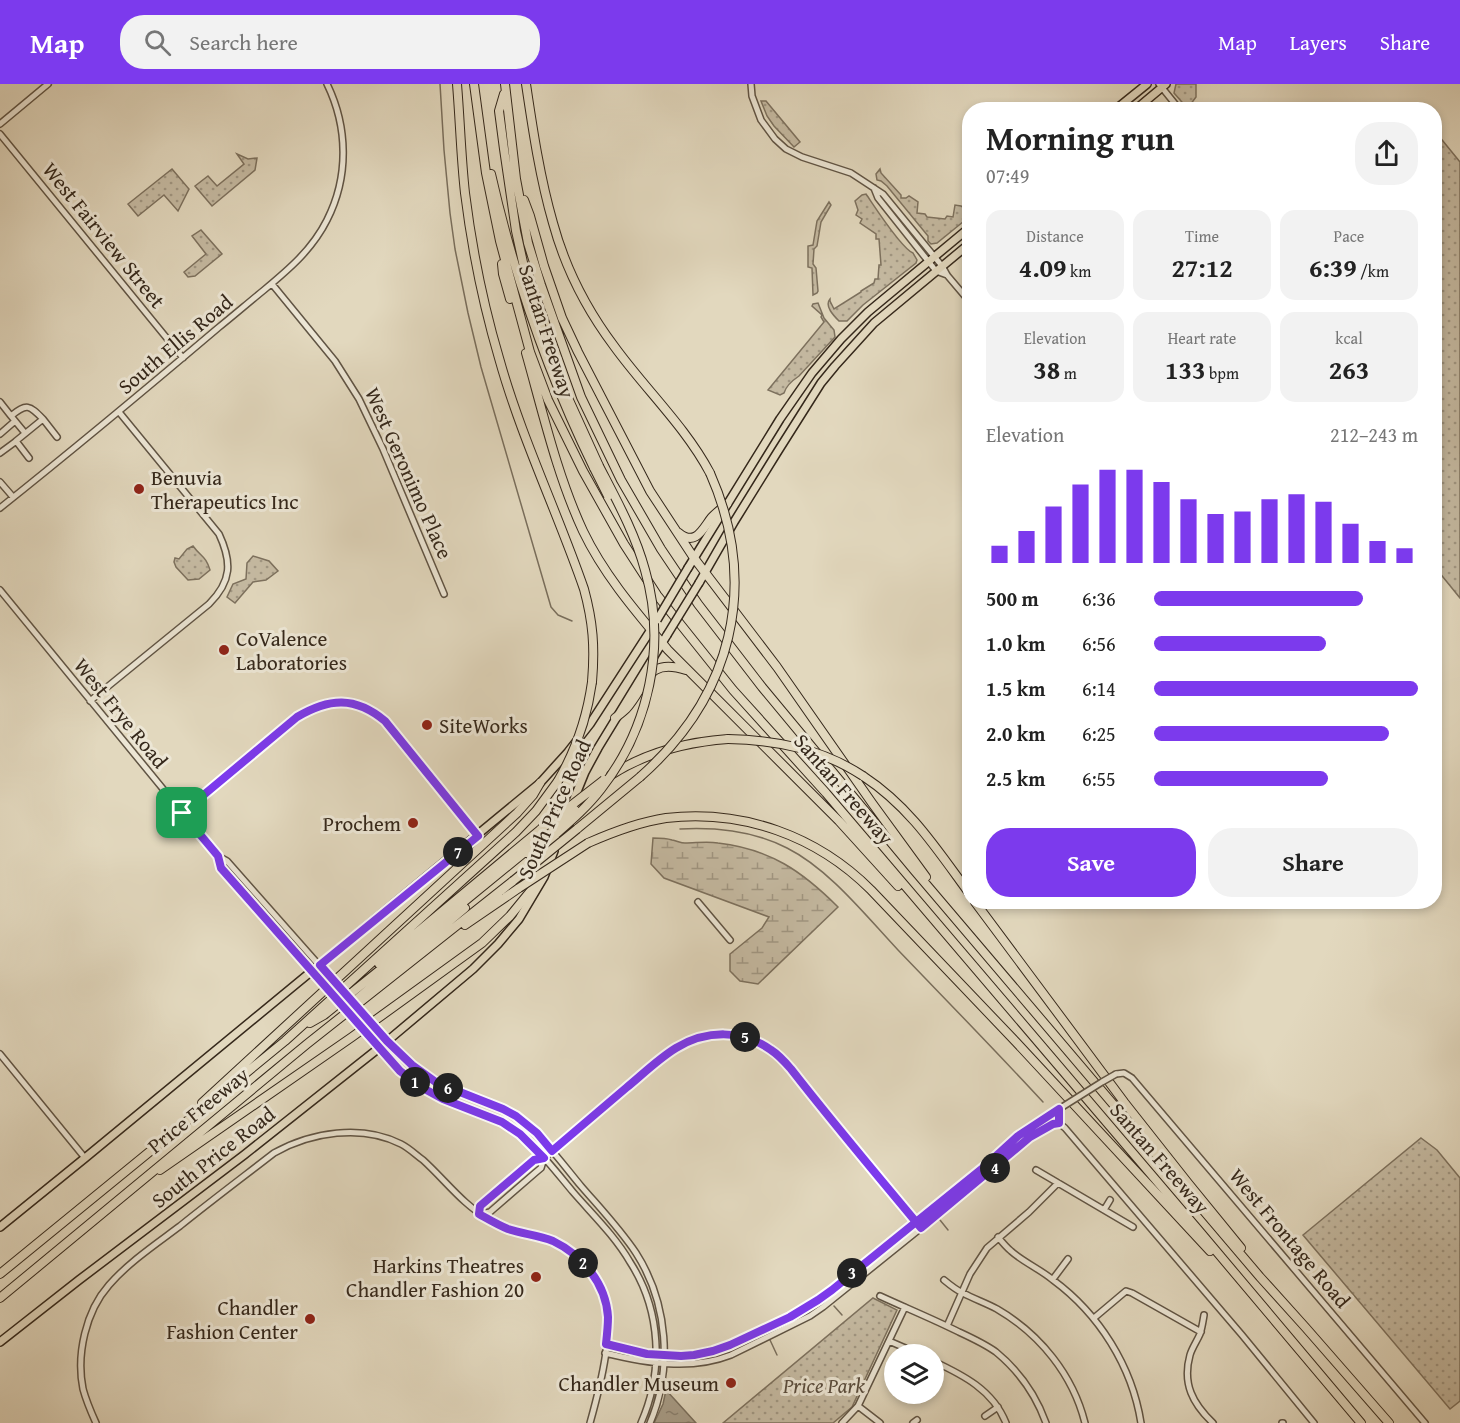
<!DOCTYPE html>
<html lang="en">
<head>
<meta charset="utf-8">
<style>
  body { margin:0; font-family:"Gentium Book Plus",serif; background:#f2f2f2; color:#222; height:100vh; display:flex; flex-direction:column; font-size:22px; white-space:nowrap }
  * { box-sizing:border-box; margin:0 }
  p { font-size:20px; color:#767676 }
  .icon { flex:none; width:33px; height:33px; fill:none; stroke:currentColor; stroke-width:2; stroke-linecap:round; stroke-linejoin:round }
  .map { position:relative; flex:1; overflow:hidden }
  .side { position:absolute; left:962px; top:18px; width:480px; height:807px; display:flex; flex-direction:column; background:#fff; border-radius:24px; box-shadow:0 3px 9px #0003 }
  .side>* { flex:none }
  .controls { position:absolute; left:884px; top:1260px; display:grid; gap:12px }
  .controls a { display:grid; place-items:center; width:60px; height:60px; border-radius:50%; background:#fff; box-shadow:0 3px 9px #0003; font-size:30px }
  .pin { position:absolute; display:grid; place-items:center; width:51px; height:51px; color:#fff; margin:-26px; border-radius:12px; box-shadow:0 3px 9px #0006 }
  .km { position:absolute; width:30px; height:30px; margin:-15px; border-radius:50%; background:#222; color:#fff; font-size:16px; line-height:30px; text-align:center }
  .round { display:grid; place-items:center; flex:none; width:63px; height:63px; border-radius:24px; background:#f2f2f2 }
  .overview { display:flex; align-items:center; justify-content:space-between; height:102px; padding:0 24px }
  h1 { font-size:33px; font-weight:600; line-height:45px }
  .stats { display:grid; grid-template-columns:repeat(3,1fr); gap:9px; height:102px; padding:6px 24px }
  .stats div { display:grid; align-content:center; border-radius:15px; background:#f2f2f2; text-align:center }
  .stats b { font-size:26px; font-weight:600 }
  .stats small { font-size:16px; font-weight:400 }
  .stats p { font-size:16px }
  .chart { height:168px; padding:12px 24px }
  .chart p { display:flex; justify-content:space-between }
  .chart svg { width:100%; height:108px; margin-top:6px; stroke:#7c3aed; stroke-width:6 }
  .cta { display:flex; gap:12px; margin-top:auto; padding:12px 24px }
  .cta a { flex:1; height:69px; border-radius:24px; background:#7c3aed; color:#fff; font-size:24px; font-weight:600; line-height:69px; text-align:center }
  .cta a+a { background:#f2f2f2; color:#222 }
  ul { padding:0 24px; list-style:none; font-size:20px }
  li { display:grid; grid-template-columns:96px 72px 1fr; align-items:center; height:45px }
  li i { height:15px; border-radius:8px; background:#7c3aed }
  header { display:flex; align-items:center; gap:36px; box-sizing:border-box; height:84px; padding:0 30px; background:#7c3aed; color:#fff }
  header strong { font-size:28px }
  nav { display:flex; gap:33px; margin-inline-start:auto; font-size:21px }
  .search { width:420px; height:54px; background:#f2f2f2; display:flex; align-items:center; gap:15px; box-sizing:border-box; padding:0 21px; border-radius:24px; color:#767676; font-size:22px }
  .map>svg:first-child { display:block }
  .green { fill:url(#green-dots); stroke:#7d715e; stroke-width:1.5 }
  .wetland { fill:url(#wetland-marsh); stroke:#7d715e; stroke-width:1.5 }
  .water { fill:url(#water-ripples); stroke:#796e5c; stroke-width:1.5 }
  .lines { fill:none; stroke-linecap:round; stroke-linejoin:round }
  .stream { stroke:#796e5c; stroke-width:1.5 }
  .minor-casing { stroke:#605444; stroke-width:8 }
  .major-casing { stroke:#35281b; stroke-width:10 }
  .highway-casing { stroke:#35281b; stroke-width:10 }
  .minor { stroke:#ece6d5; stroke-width:5 }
  .major { stroke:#e2d8be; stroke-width:7 }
  .highway { stroke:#e2d8be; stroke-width:8 }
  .minor-bridge-casing { stroke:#605444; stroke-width:8; stroke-linecap:butt }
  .major-bridge-casing { stroke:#35281b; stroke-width:10; stroke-linecap:butt }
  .highway-bridge-casing { stroke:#35281b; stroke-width:10; stroke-linecap:butt }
  .minor-bridge { stroke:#ece6d5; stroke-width:5 }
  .major-bridge { stroke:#e2d8be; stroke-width:7 }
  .highway-bridge { stroke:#e2d8be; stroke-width:8 }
  .route-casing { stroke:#fff; stroke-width:12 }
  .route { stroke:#7c3aed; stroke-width:8 }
  .poi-dot { fill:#8f2418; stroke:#ece6d5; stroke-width:2 }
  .labels { text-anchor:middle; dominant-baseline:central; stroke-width:6; stroke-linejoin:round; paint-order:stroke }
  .street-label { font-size:21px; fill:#35281b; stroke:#ece6d5 }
  .poi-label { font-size:21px; fill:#35281b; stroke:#ece6d5; text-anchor:end }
  .park-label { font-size:21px; font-style:italic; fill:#594c3d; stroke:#ece6d5 }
</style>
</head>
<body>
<header>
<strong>Map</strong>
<div class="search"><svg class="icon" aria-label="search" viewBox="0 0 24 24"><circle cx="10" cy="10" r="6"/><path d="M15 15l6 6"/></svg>Search here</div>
<nav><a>Map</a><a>Layers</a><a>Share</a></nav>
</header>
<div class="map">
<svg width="1460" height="1339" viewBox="0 0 1460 1339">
  <defs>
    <pattern id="green-dots" width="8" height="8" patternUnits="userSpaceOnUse" patternTransform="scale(1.5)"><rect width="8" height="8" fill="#c5baa2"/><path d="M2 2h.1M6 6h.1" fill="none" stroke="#a19783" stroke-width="1.8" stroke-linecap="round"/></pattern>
    <pattern id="wetland-marsh" width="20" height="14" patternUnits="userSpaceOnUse" patternTransform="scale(1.5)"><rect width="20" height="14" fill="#c5baa2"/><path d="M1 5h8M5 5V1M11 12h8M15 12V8" fill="none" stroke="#a19783"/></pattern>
    <pattern id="water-ripples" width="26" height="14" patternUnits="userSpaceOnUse" patternTransform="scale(1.5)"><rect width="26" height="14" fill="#a79c87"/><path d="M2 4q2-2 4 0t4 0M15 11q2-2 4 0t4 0" fill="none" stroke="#897f6e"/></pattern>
  </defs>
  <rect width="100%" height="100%" fill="#e2d8be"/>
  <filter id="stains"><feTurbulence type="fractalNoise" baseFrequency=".00333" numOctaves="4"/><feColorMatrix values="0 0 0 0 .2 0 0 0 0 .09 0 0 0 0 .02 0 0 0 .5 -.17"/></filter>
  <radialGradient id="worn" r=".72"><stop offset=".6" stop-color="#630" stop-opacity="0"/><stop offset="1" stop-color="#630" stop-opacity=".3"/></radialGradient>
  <path class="green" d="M1176 0H1196V13L1190 21 1192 22 1196 25H1188L1174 9Z
    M761 17H766L800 58 794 63 774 42 767 32Z
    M1434 46 1460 78V514L1434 482Z
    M237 70 248 75 257 74 255 86 212 122 195 102 208 92 217 102 244 80Z
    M172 85 189 105 178 127 164 111 138 132 128 120Z
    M880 85 881 89 901 111V114H906L909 112 918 118 917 129 925 130 927 133 945 135 947 132 953 133 955 121 961 122 969 126V133L937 159 931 160 928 157V152L887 102 881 97 877 96 876 90Z
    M866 110C875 123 901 164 913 169L917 176 916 179 863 221 847 237H839C834 232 824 222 830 215V217L834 225 861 208V207L874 199 875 195H878L879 181H881L879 155H876V150L860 139 862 135 856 131 858 126 855 117 862 111Z
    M829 118 831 121 821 138 817 162 814 165 813 180 816 184 818 207 817 209 813 211 812 184 808 183V162L813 161 817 137Z
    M201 146 222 170 195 192 188 193 184 188 206 170 192 152Z
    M818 219 824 234 834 246 835 253 799 292C793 296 786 302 784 309L780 311 768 306 824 238 821 233 822 231 812 222 813 220Z
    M193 462C201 473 206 472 210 486L199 495 188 496 176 483 174 478 175 474 179 475 187 465Z
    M253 472 269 477 278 487 266 496 253 498 235 519 227 513 233 500 246 495 247 479Z
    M1421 1054 1437 1066 1460 1094V1317L1450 1325 1303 1151Z
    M873 1214 897 1226 852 1323 833 1339H723Z"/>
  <path class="wetland" d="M653 754C660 754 666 754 672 756 677 757 681 759 685 759 696 759 707 757 718 759 770 765 802 787 838 823L758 900 740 897 730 887V870L762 844 769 833 664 794 651 780Z"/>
  <path class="water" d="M666 1306 696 1339H654L663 1320Z"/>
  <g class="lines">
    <path class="stream" d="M440 0 444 66 450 129 455 165 468 229 481 283 551 523 558 531 572 537
      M680 745C717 743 754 747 787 764 829 785 866 832 898 866 946 916 995 966 1043 1018
      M940 1136 948 1146
      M834 1222 842 1231
      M770 1256 777 1271"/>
    <defs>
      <path id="minor" d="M751 0 752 12 761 36 775 55 786 65 802 73 851 89 883 110 942 182 947 191 969 217
        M1159 0 1180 26
        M0 40 48 0
        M0 50 183 274
        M874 104 878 114 936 187 947 191
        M272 200 335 277 359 315 383 365 444 510
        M0 318 11 332
        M43 335 57 353
        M0 350 15 337
        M16 357 29 374
        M0 369 15 358 16 357 43 335C29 321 27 319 11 332L25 349
        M0 398 13 413
        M0 424C74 365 146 305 218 244 233 232 248 219 264 206 288 186 312 166 327 136 349 93 348 43 327 0
        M0 506 218 772 227 777 326 889
        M90 617 209 520C232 497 232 478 219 450L119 328
        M182 729 297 633C329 614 355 612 385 637L478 751
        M218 772 221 784 319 896
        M698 818 730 856
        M385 955C403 975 423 993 449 1004 471 1013 496 1019 516 1032 542 1051 561 1078 581 1102 600 1124 620 1145 636 1169 668 1219 673 1285 650 1339
        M373 958C394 981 414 1002 443 1015 462 1023 484 1027 502 1038 531 1054 552 1083 573 1108 592 1130 615 1152 630 1178 661 1226 664 1287 641 1339
        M0 970 85 1074
        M1116 990 1124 989 1132 994 1425 1339
        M1059 1039 1065 1044 1242 1251 1314 1339
        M1036 1086 1133 1143
        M1104 1126 1110 1116
        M479 1130 480 1122 534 1076 544 1074 672 966C710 942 750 946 783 977L921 1144
        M480 1130 490 1128 535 1089 541 1084 544 1074
        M998 1153C1002 1158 1006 1163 1011 1167 1023 1178 1040 1185 1053 1196 1099 1230 1132 1282 1141 1339
        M1053 1195 1068 1175
        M944 1196C950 1201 956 1206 963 1209 974 1215 986 1219 997 1225 1040 1250 1073 1291 1085 1339
        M880 1212C906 1224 933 1235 959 1248 972 1254 985 1260 996 1268 1019 1287 1036 1311 1046 1339
        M1204 1231C1203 1237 1202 1244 1200 1250 1197 1257 1192 1264 1190 1271 1182 1300 1193 1320 1213 1339
        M1094 1234 1126 1207 1132 1209 1201 1248
        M947 1242 970 1190 987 1164 1029 1128 1058 1099
        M889 1257 919 1270
        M606 1260C630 1266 655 1272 680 1272 710 1272 737 1259 763 1246 787 1234 810 1223 832 1206L977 1088 1018 1052 1059 1025
        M605 1269C647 1279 690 1287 731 1271L810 1232 823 1223 977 1099 1023 1059 1053 1039H1059
        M933 1277C963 1291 993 1306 1006 1339
        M858 1322 880 1339
        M985 1332 998 1323
        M96 1339C91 1328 86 1316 83 1305 76 1270 86 1227 109 1201 129 1178 156 1160 180 1142 211 1117 243 1093 274 1069 311 1048 362 1040 401 1060 409 1064 416 1071 423 1076 446 1097 463 1121 490 1136 507 1145 524 1149 542 1154 568 1161 590 1180 602 1206 617 1241 600 1303 590 1339
        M842 1339 858 1322 905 1223
        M913 1339 917 1336
        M1282 1339H1283"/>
      <path id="major" d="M1115 26 1147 0
        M1135 26 1166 0
        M688 484 780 335 812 289 841 255 868 228 969 144
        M699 499 734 438 778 367 821 299 835 282 874 239 969 160
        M572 720 585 688 598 664 667 551
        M0 1143 85 1074 540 699 568 668 590 640 654 541
        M0 1258 79 1196 244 1071 379 964 473 885 498 860 519 835 544 793 554 767"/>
      <path id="highway" d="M457 0C460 36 461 73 465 109 472 165 483 220 499 274 521 353 557 427 584 505 593 538 595 563 592 598
        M474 0 486 89 500 157 530 268 548 316 583 387 624 460 657 511 733 606 826 709 1201 1149 1361 1339
        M505 0 516 95 528 159 541 201 581 313 621 396 661 465 698 520 762 603 914 786 1260 1193 1306 1244 1389 1339
        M526 0C533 47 540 94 553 139 565 183 587 226 614 262 645 305 685 342 710 389
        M504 10 499 27 504 65 516 147 528 201 540 239 563 303 599 382
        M491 90C514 192 548 290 594 384
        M524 116 530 132 544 182 562 234 578 268 650 407 694 474 777 583 872 719 926 793
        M502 180 503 190 510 215
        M526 269C543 329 557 391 583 447 604 491 637 529 668 566L839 737 898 802
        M679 449C696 463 703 444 712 433 717 428 722 424 727 420
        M615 634C619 631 623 628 626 625 647 602 645 573 686 586
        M611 691C647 668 686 658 728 655
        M863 692C910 723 936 764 969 809
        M577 745 640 693
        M588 759C613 748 639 738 666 734 743 725 817 752 871 806L1016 958 1210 1167
        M530 771 556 750
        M975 818 1124 1018 1188 1099 1241 1164
        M465 841 519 804
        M379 880 541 745
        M357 915 465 824
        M310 939 324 931 422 852 553 745
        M202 1019 517 729 533 711 540 699
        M160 1086 352 953 482 859 510 832 533 804 561 746
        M0 1190 285 957 516 748 536 727 558 697
        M0 1214 307 960 513 797"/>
    </defs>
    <use href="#minor" class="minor-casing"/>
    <use href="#major" class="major-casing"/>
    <use href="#highway" class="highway-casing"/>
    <use href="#minor" class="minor"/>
    <use href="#major" class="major"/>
    <use href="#highway" class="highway"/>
    <defs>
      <path id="minor-bridge" d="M326 889 382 952
        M319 896 373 958
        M1059 1025 1102 998 1116 990"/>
      <path id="major-bridge" d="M657 536 688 484
        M667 551 699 499"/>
      <path id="highway-bridge" d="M594 384 608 412
        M728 655C777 656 822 665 863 692
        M640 693C732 612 760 502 710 389
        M558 697C576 666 587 634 592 598
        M541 745 604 696
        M553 745 575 726
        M556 750C572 736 588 722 601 705 649 644 667 561 645 486 635 449 616 415 599 382
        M513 797 577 745
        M519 804 588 759"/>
    </defs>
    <use href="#minor-bridge" class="minor-bridge-casing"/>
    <use href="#major-bridge" class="major-bridge-casing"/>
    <use href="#highway-bridge" class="highway-bridge-casing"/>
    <use href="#minor-bridge" class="minor-bridge"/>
    <use href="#major-bridge" class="major-bridge"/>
    <use href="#highway-bridge" class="highway-bridge"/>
  </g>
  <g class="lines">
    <defs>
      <path id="route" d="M182 729 218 772 221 784 400 987 421 1003 443 1015 502 1038 520 1050 544 1074 534 1076 480 1122 479 1130C488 1135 498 1141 508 1145 523 1150 538 1151 553 1157 582 1171 606 1199 608 1233 608 1242 607 1251 606 1260L647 1270 681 1272 694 1271 713 1267 730 1261 790 1233 818 1216 832 1206 984 1083 1018 1052 1059 1025V1039L1053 1040 1030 1053 921 1144C877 1091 833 1039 791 985 785 978 779 971 771 966 742 945 706 946 676 964 658 975 642 991 626 1004 601 1025 577 1046 552 1067L537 1049 516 1032 503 1025 437 999 412 981 387 957 320 881 478 752 385 637C355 612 329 614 297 633L182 729"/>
    </defs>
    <use href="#route" class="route-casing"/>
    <use href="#route" class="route"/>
  </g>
  <g class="poi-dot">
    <circle cx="139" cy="405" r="6"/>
    <circle cx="224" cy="566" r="6"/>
    <circle cx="427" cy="641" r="6"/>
    <circle cx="413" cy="739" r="6"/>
    <circle cx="536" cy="1193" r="6"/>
    <circle cx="310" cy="1235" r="6"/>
    <circle cx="731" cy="1299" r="6"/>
  </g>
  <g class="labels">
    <g class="street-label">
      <text transform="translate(104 151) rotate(51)">West Fairview Street</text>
      <text transform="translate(547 247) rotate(72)">Santan Freeway</text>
      <text transform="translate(175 260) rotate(-40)">South Ellis Road</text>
      <text transform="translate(409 389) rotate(66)">West Geronimo Place</text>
      <text transform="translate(121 629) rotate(51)">West Frye Road</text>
      <text transform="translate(844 705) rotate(49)">Santan Freeway</text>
      <text transform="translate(554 725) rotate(-66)">South Price Road</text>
      <text transform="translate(198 1026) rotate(-39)">Price Freeway</text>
      <text transform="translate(213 1073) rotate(-38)">South Price Road</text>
      <text transform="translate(1160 1074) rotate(49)">Santan Freeway</text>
      <text transform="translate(1290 1154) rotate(50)">West Frontage Road</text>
    </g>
    <g class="poi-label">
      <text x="151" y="393" text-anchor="start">Benuvia<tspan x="151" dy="24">Therapeutics Inc</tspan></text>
      <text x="236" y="554" text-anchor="start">CoValence<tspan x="236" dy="24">Laboratories</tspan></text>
      <text x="439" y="641" text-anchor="start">SiteWorks</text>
      <text x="401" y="739">Prochem</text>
      <text x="524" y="1181">Harkins Theatres<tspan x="524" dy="24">Chandler Fashion 20</tspan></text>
      <text x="298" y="1223">Chandler<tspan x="298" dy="24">Fashion Center</tspan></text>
      <text x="719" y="1299">Chandler Museum</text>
    </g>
    <g class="park-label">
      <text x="824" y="1301">Price Park</text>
    </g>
  </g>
  <rect width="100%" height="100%" filter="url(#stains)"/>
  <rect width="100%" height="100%" fill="url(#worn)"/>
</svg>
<div class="controls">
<a><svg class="icon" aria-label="layers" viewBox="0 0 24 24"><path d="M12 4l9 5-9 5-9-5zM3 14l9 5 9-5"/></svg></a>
</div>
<div class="pin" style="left:182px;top:729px;background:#1e9e55"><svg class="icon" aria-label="arrive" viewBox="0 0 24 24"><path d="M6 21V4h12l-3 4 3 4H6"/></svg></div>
<b class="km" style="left:415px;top:998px">1</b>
<b class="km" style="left:583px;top:1179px">2</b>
<b class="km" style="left:852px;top:1189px">3</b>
<b class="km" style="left:995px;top:1084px">4</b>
<b class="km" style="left:745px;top:953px">5</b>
<b class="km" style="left:448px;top:1004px">6</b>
<b class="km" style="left:458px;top:768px">7</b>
<section class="side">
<div class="overview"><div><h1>Morning run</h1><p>07:49</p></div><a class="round"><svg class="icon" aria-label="share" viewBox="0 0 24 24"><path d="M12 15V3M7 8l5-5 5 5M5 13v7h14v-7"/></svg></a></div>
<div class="stats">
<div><p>Distance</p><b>4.09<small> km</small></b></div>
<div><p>Time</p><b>27:12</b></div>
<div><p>Pace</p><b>6:39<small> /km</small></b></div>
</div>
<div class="stats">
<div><p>Elevation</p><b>38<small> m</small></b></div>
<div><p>Heart rate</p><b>133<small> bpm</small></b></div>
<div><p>kcal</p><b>263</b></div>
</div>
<div class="chart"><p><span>Elevation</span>212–243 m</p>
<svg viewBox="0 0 160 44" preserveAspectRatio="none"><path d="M5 44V37M15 44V31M25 44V21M35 44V12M45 44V6M55 44V6M65 44V11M75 44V18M85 44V24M95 44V23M105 44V18M115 44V16M125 44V19M135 44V28M145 44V35M155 44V38"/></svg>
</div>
<ul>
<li><b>500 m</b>6:36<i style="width:79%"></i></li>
<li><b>1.0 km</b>6:56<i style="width:65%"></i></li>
<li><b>1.5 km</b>6:14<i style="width:100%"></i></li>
<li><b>2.0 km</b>6:25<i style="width:89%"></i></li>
<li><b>2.5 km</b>6:55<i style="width:66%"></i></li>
</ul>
<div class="cta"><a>Save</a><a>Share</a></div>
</section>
</div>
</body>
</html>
